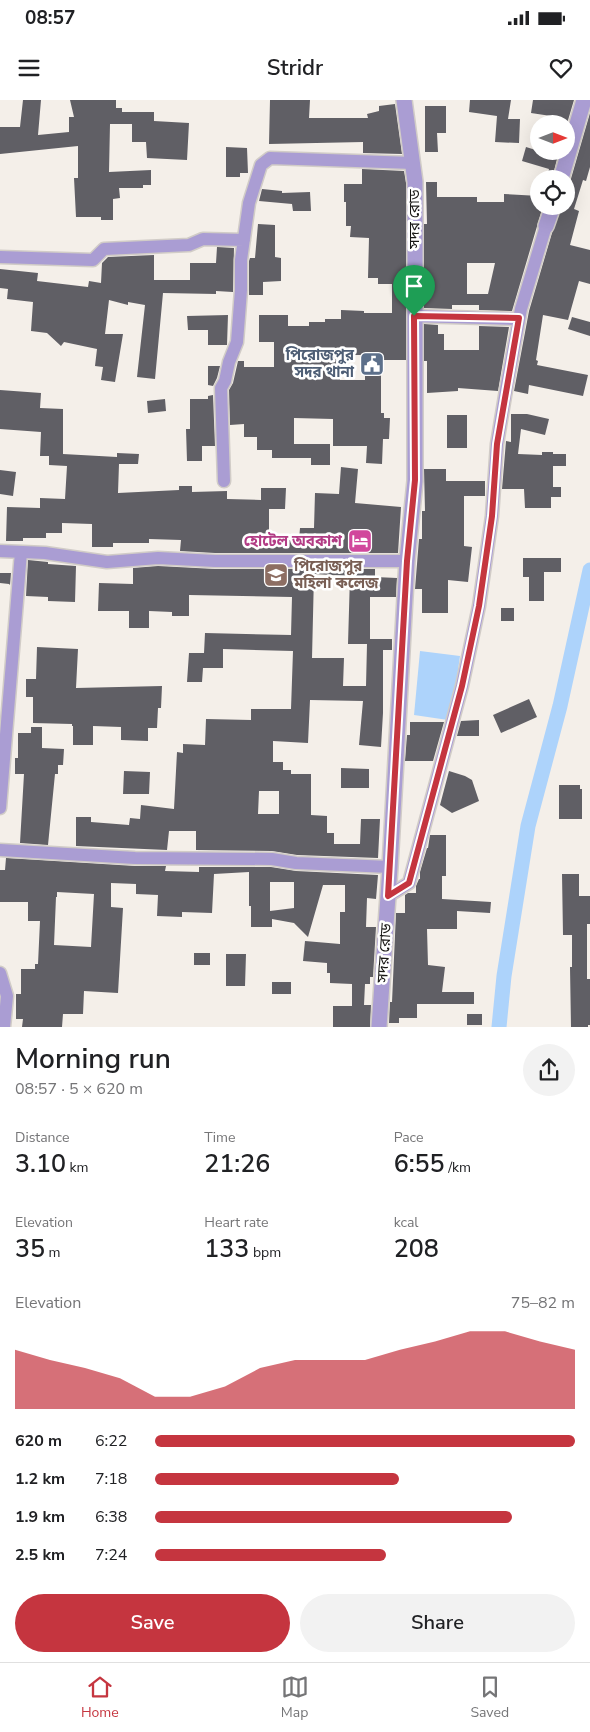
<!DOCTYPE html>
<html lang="en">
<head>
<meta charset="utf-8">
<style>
  body { margin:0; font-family:"Nunito Sans","Noto Sans Bengali",sans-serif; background:#f2f2f2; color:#202124; height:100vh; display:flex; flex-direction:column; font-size:19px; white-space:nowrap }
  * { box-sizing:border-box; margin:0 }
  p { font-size:16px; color:#757577 }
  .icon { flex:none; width:28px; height:28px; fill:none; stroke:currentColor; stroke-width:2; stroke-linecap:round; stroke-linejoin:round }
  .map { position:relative; height:927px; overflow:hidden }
  .drawer { display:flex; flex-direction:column; background:#fff; flex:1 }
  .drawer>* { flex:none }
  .needle { width:32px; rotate:90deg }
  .controls { position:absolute; left:530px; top:15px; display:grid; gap:10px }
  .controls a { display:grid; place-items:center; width:45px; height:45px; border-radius:50%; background:#fff; box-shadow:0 5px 20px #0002; font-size:25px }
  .pin { position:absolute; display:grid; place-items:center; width:42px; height:42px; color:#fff; margin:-51px -21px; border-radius:50% 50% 50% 0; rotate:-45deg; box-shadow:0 0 5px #0007 }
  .pin .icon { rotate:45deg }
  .round { display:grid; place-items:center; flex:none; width:52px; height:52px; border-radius:26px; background:#f2f2f2 }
  .summary { display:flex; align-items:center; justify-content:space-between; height:85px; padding:0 15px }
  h1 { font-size:28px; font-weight:600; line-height:38px }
  .stats { display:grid; grid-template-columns:repeat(3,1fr); gap:8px; height:85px; padding:5px 15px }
  .stats div { display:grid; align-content:center }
  .stats b { font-size:25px; font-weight:600 }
  .stats small { font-size:14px; font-weight:400 }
  .stats p { font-size:14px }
  .chart { height:140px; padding:10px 15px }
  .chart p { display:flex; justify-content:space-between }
  .chart svg { width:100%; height:90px; margin-top:5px; fill:#c5353f; opacity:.7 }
  .button { display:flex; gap:10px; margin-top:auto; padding:10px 15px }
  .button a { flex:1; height:58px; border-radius:30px; background:#c5353f; color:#fff; font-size:20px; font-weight:600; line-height:58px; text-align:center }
  .button a+a { background:#f2f2f2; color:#202124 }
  ul { padding:0 15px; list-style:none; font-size:16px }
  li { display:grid; grid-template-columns:80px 60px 1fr; align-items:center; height:38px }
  li i { height:12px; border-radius:6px; background:#c5353f }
  .status { display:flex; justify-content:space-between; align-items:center; height:35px; padding:0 25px; background:#fff; direction:ltr }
  .status svg { height:14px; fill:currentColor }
  header { display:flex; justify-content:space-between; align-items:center; height:65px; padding:0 15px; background:#fff; font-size:22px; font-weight:600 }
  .menu { display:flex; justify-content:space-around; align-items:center; height:70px; border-top:1px solid #e0e0e0; background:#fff; font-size:14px; color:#757577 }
  .menu a { display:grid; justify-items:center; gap:2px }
  .menu .current { color:#c5353f }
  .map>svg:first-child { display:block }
  .water { fill:#add3fb }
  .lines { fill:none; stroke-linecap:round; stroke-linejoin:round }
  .canal { stroke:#add3fb; stroke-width:15 }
  .building { fill:#605f65; fill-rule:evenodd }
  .minor-casing { stroke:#d1ccc7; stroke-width:15 }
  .tertiary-casing { stroke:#d1ccc7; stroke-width:18 }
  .minor { stroke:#aa9dd3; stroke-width:12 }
  .tertiary { stroke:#aa9dd3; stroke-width:15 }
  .route-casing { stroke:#fff; stroke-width:10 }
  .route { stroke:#c5353f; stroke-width:6 }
  .labels { text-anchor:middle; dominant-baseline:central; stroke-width:5; stroke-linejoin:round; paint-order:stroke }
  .street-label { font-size:15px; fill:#181715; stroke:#fff }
  .service-label { font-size:15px; font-weight:bold; fill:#4e5e75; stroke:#fff; text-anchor:end }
  .hotel-label { font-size:15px; font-weight:bold; fill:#b23c85; stroke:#fff; text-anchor:end }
  .education-label { font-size:15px; font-weight:bold; fill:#785e54; stroke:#fff; text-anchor:start }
</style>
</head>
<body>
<div class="status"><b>08:57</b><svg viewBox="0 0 49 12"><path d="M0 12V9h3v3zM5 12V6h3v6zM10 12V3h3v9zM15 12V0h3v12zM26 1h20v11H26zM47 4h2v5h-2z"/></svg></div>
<header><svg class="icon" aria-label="menu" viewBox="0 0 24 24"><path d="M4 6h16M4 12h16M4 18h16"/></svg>Stridr<svg class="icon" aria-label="heart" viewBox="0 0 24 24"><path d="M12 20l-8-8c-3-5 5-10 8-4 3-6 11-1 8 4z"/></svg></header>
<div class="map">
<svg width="590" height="927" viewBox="0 0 590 927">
  <rect width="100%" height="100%" fill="#f4efe9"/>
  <path class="water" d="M420 551 460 556 455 591 448 620 414 615Z"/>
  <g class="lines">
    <path class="canal" d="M499 927 504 876 528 726 560 606 590 470"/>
  </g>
  <path class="building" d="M23 0H41L38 35 69 32V17H74L70 0H116V8H122V12H154V21L189 23 187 60 147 58 146 42H132V24H110L109 72 151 70V85H143V88H119L120 98 113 99V120H101V117H76L74 78H78V46L0 54V27H20Z
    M270 0H310L309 18H368L367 14 379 11V6L395 4 402 54 363 53V42L269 44Z
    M470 0H511L508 19H520L519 43 495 42 497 16 469 12Z
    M533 0H574L566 27V24H549L551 16 531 13Z
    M425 6H446V33H437L438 52H425Z
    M590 13V67L586 81 583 80 574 109 579 111 570 145 590 150V184L579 181 568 220 543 215 536 260 538 261 537 265 588 275 583 296 529 285 528 294 514 291 529 211 552 133 562 106H566V87L570 82Z
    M226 47 247 48 248 73H240V77H226Z
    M526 47 539 51H559L553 75 548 73 549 69 522 61Z
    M362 69 404 71 406 83V260H381V313H384V318H390L389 339H383L382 364 366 363 367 346H333V319L294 318V344H330V365H311V358H272V350H257V337H244V324L230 325 229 290 233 283 238 261H244V267H274V242H259V215H288V226H309V222H325V219H341V210L364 211V213H392V184H378V178H368L369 138 350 137 351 126H346V102H344V84H362ZM340 255H365V280H340Z
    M426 82H437V97H477V102H504V94L539 96V106H543L512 211 479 210V205H452V209L424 208V124H427ZM467 163H495L488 194H467Z
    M262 89 282 91V93L310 92 311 111H293L292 104 259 101Z
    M258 124 275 125V157L281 158V181L263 182V195H249V161L250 158H255Z
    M217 147 234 148 233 192 216 191V194L163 193 155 279 137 277 145 205 128 202V205L109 200 105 234H123L115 282 101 280 103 267 95 266 97 249 64 242 61 246 47 233 31 231 33 202 7 199 8 189 0 188V169L38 173 37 181 88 187 89 181 101 183 102 163 108 157 154 155V180H190V163H216Z
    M228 215 227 245H208V230H188L187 216Z
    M572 217 590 222V236L568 229Z
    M424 224 438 225V234H444V250H479V226L509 227 498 291 458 288V291L427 293V261H424Z
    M208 266H220L217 278 213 286 208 285Z
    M0 290 41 293 40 308 63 309V354L117 357V353L139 354 138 364H119L118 393 179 390V386H192V392L227 391V399L261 400V388H286L285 409H269V440H299L300 428H314L315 393 339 394 341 367 358 369 355 403 401 407 398 453H215L180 451 181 440 149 439V443H113V447H92V424L62 423V433H46V438H23V441H6L7 407 40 408V398L65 399 67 366 49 365V356H40L41 332 0 329Z
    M213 295 215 346H202V361H187L186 329H190V299H208V296Z
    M165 299 166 311 148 313 147 301Z
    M511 314H527L549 319 545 335 521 329 518 354 542 355V352H553V354H566V366H553V387H561V397H551V408H525L524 389H502L506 341 511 342Z
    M447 315H467V348H447Z
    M424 369H446V381H485V396H464V446L472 447 468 482 448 480V513H422V489H415L419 439H422V411H425Z
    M0 370 16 372 13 396 0 394Z
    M523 458H561V472H544V501H529V477H523Z
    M28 460 48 462V464L76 466 75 502 48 501V497L26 496Z
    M158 466 215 469H375V477L397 478 396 497H370V539H392V550H383V613L381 647 359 645 363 601 310 600 308 643 273 641V662H283V670H291V674H311V715L327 716V733H334V744H360L361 719H380L378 758 297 755 272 751 196 750V731H169L167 750 76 746V717H91V722L129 725 130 718 140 719 141 705 174 709 177 652 183 653V644L205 645 206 619 251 620V609H291L293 551 223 549V568H203L202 582H187L189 553H204L205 533 291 535 292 497 189 495V516H172V512L149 511V528H129V511H98L99 483 133 484V468ZM314 474 350 476 348 544H367L366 586H343L344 558H312ZM259 691H279V714H258Z
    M0 473H11L10 485 9 484 0 483Z
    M501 508H514V521H501Z
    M37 547 78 549 76 588 162 586 161 608H158L157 628H148V641L121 640V627L93 626V645H73V626H72V624L33 623V597H26V579H36Z
    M529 599 537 617 501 633 493 615Z
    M479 620V636H457L461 621Z
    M410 622H444L433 661H405L407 635H410Z
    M31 627H42V648L64 649 63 665H58V674H55L48 745 20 743 24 674H15V658H18V633H31Z
    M341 668 369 669V688H341Z
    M124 671 150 672 149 694H123Z
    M449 671 465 676 472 680 479 701 452 713 440 705Z
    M559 685H580V689H582V719H559Z
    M430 735H446V776H442V799L491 802 490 813 457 811V829H427L428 865 445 867 442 892H474V904H417V918H399V923H389L390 902H392L396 813H405V795L408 793H416V786L419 779H420V772L427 748H428Z
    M6 758 135 766H166L165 771 199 772V767H271L296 771 378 775 376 799 367 798 366 827H376L373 877H370V884H365L364 905H371L370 927H333V906H352V884L330 883V873H327V863L303 861 305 841 340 844V812H345V785H323L308 837 294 823 272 819V827H251V806H249V772L214 774 212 813 182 812V817L157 816 158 795 136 794V784L111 783V807L123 808 118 893 84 891 83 914H63L62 927H22L23 919H16V894H21V869H35V864H38L40 821H28V802H0V770H5ZM270 782H294V808L270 811ZM57 792 94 794 91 847 54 845 56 797H57Z
    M562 774H579V796H590V824H587V879H590V925H588V927H571L570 867H572V835H563Z
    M194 853H210V865H194Z
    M226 854H246L245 886H226Z
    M272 882H291V894H272Z
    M467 914H482V925H467Z"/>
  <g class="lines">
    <defs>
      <path id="minor" d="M0 157 93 160 104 149 189 145 203 139 244 140
        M414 216 519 219
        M224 381 221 288 225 281 229 262 237 242 241 190V160L249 103 261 65 270 58 413 63
        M0 451 45 453 107 462 158 458 215 461H407
        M0 708 21 452
        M0 750 135 758 272 759 296 763 390 767
        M388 796 409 783 462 586 479 506 492 416 497 344 506 290 521 209 546 126
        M0 873 7 896 4 927"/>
      <path id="tertiary" d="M561 79 584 0
        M546 126 553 106
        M379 927 390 767 407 461 415 381V82L404 0"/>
    </defs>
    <use href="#minor" class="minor-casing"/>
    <use href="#tertiary" class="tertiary-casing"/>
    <use href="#minor" class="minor"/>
    <use href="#tertiary" class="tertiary"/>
  </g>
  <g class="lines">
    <defs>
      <path id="route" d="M414 216 519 218 497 344 492 416 479 506 462 586 409 783 388 796 407 461 415 380Z"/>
    </defs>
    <use href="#route" class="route-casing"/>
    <use href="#route" class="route"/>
  </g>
  <defs>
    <symbol id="civic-square" viewBox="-11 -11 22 22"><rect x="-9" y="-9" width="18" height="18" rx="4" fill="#5c6f8a" stroke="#fff"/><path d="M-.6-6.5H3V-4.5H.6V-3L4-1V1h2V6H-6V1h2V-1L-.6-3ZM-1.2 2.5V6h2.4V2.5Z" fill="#fff"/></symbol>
    <symbol id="hotel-square" viewBox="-11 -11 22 22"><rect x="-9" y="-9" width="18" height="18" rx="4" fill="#d1479c" stroke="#fff"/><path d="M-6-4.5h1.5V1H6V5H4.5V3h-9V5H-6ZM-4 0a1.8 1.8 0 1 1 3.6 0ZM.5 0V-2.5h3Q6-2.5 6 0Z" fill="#fff"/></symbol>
    <symbol id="university-square" viewBox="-11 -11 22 22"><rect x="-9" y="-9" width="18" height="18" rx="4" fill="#8d6e63" stroke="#fff"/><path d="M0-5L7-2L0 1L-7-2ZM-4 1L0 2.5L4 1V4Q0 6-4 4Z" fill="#fff"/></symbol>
  </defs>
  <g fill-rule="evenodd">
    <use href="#civic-square" x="358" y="250" width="28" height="28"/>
    <use href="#hotel-square" x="346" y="427" width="28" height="28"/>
    <use href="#university-square" x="262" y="461" width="28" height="28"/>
  </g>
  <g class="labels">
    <g class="street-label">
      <text transform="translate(414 119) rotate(-90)">সদর রোড</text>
      <text transform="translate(384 853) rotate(-86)">সদর রোড</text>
    </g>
    <g class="service-label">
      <text x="354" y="255">পিরোজপুর<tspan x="354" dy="17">সদর থানা</tspan></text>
    </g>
    <g class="hotel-label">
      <text x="342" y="441">হোটেল অবকাশ</text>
    </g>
    <g class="education-label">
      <text x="294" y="466">পিরোজপুর<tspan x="294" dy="17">মহিলা কলেজ</tspan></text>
    </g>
  </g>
</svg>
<div class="controls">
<a><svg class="needle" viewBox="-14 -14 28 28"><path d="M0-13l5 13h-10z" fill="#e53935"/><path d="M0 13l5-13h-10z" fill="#757577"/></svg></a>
<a><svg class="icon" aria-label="locate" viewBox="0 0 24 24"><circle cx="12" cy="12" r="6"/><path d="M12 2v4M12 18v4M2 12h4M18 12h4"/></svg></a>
</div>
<div class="pin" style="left:414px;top:216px;background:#1e9e55"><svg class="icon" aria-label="arrive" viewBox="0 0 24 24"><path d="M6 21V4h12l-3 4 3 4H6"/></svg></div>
</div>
<section class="drawer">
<div class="summary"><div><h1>Morning run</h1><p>08:57 · 5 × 620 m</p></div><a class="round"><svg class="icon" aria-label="share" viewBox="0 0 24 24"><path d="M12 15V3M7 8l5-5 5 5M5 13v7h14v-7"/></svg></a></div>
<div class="stats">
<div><p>Distance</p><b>3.10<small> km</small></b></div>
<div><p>Time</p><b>21:26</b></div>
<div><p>Pace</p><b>6:55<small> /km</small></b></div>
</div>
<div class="stats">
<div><p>Elevation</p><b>35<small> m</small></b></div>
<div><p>Heart rate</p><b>133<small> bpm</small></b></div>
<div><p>kcal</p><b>208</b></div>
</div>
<div class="chart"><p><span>Elevation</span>75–82 m</p>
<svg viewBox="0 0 160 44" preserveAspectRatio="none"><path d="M0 44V15L10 20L20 24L30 29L40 38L50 38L60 33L70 24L80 20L90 20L100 20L110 15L120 11L130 6L140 6L150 11L160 15V44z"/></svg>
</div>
<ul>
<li><b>620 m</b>6:22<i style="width:100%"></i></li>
<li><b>1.2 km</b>7:18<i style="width:58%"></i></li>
<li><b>1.9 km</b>6:38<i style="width:85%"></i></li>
<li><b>2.5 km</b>7:24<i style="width:55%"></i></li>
</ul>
<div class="button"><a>Save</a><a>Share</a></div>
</section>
<nav class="menu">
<a class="current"><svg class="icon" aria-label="home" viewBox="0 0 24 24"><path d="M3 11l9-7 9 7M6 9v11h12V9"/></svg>Home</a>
<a><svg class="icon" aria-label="map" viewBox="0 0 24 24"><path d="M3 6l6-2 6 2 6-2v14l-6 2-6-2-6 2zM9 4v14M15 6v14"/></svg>Map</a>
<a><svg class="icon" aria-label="saved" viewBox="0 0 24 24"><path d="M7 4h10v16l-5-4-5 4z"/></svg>Saved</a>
</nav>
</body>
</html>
